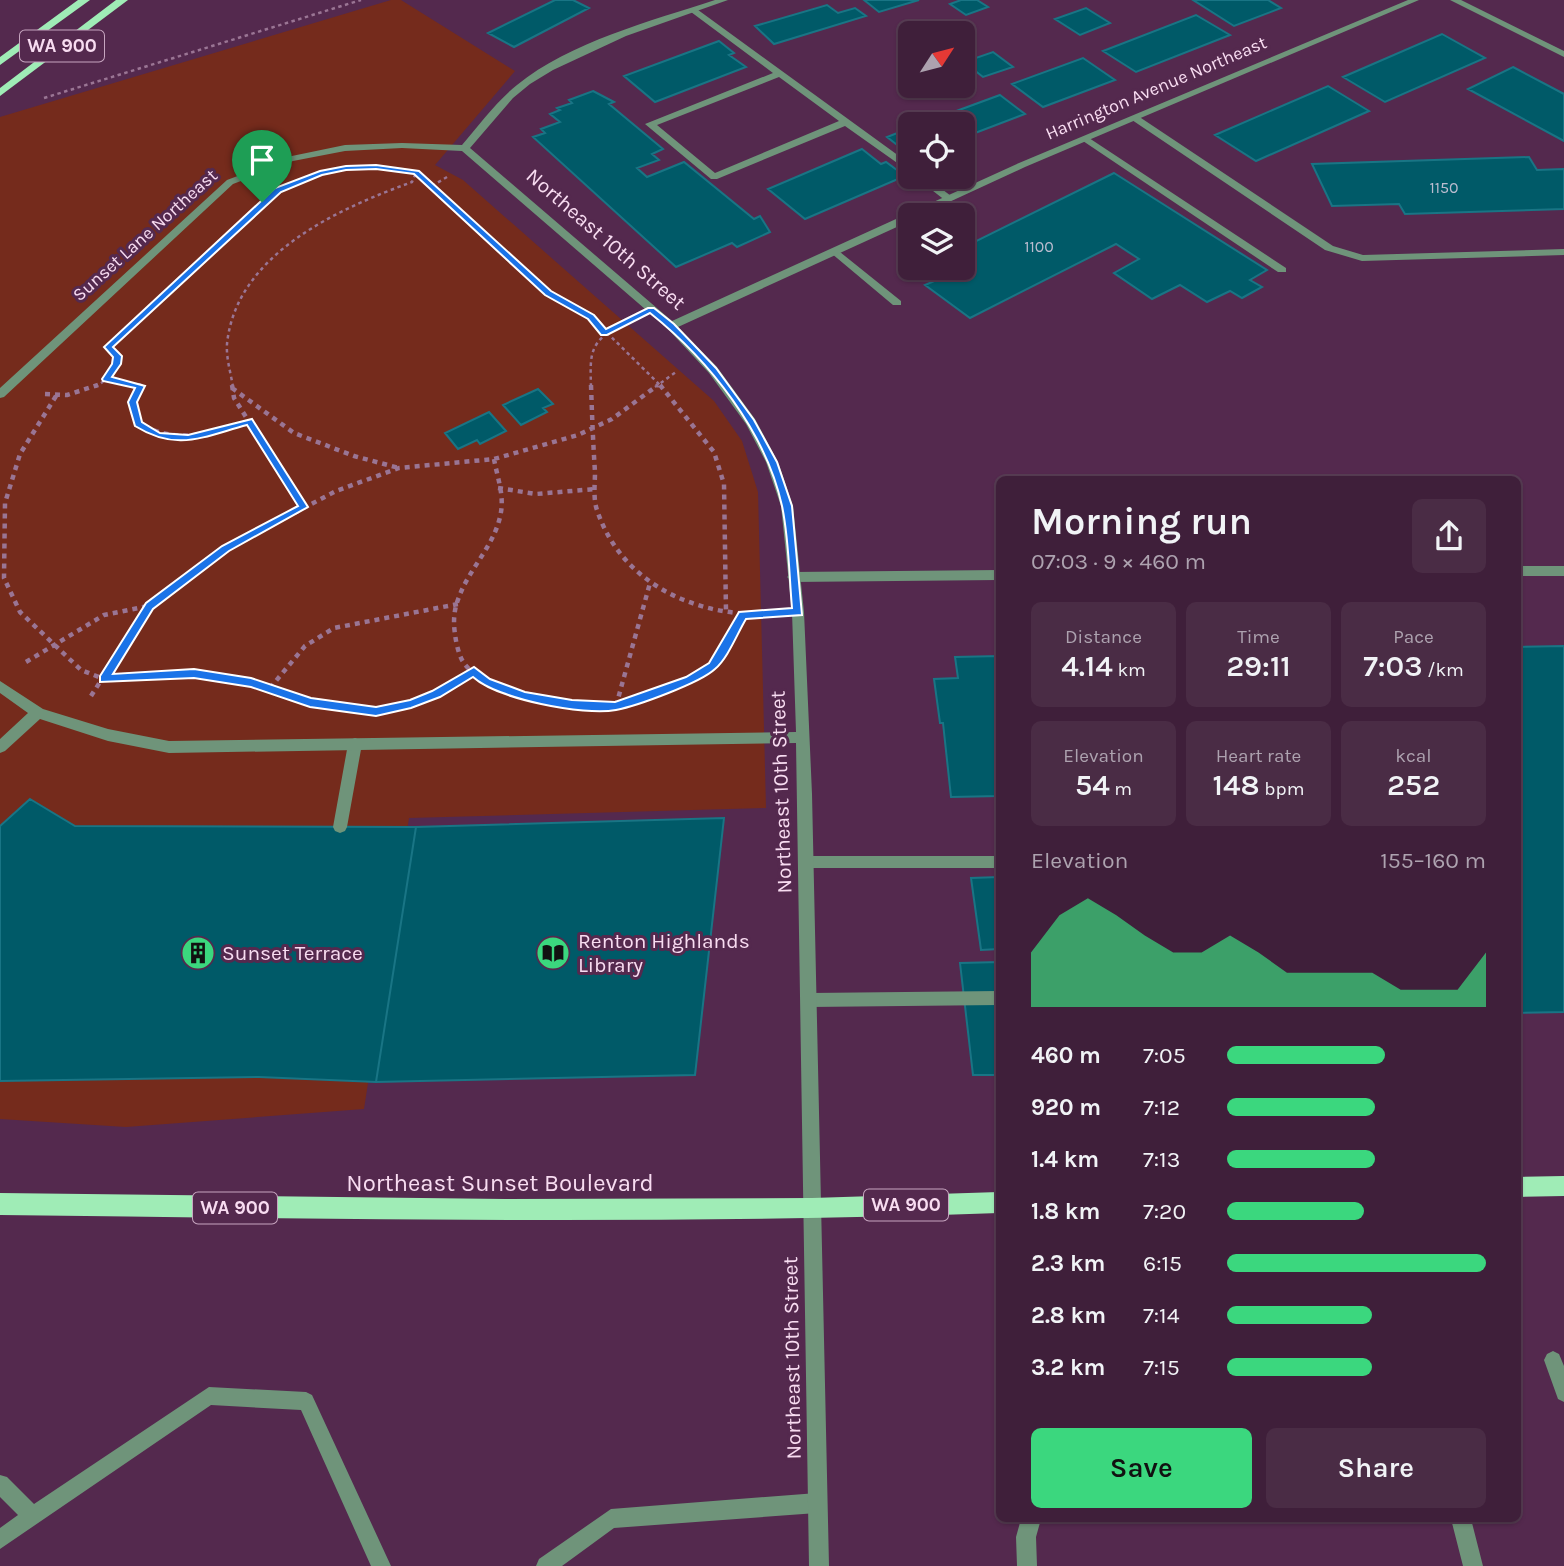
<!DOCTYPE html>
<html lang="en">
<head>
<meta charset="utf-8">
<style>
  body { margin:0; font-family:Karla,sans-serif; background:#4a2c45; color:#f1f3f6; height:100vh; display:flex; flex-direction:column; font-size:26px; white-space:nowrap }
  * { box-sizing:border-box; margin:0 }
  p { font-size:23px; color:#ada2af }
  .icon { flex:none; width:38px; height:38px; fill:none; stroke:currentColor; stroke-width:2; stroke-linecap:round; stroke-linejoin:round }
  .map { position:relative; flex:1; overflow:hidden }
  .drawer { position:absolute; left:996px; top:476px; width:525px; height:1046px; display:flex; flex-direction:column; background:#3f1f3a; border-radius:10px; box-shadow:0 2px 5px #0004,0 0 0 2px #583d54 }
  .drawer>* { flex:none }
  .needle { width:46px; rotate:54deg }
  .fabs { position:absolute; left:898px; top:21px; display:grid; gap:14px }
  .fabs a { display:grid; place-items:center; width:77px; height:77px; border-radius:10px; background:#3f1f3a; box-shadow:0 2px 5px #0004,0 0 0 2px #583d54; font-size:35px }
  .pin { position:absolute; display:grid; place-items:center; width:60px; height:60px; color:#fff; margin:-72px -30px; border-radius:50% 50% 50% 0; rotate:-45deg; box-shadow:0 0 7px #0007 }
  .pin .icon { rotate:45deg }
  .round { display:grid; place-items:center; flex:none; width:74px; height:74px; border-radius:10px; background:#4a2c45 }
  .summary { display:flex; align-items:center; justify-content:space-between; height:119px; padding:0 35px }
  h1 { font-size:38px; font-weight:600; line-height:52px }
  .metrics { display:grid; grid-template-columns:repeat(3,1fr); gap:10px; height:119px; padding:7px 35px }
  .metrics div { display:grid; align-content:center; border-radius:10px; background:#4a2c45; text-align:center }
  .metrics b { font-size:30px; font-weight:600 }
  .metrics small { font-size:19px; font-weight:400 }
  .metrics p { font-size:19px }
  .chart { height:196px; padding:14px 35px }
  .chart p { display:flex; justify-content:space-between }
  .chart svg { width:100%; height:126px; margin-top:7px; fill:#3bd77e; opacity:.7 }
  .primary-button { display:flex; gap:14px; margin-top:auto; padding:14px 35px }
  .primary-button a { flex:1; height:80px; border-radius:10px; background:#3bd77e; color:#111; font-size:28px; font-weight:600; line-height:80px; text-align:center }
  .primary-button a+a { background:#4a2c45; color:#f1f3f6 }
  ul { padding:0 35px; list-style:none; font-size:23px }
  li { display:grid; grid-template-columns:112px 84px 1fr; align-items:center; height:52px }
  li i { height:18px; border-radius:9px; background:#3bd77e }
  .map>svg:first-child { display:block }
  .green { fill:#752b1c }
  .building { fill:#005a68; stroke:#197585; stroke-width:2 }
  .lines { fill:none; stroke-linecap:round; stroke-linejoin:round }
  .path-far1 { stroke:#9a7594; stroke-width:2.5; stroke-dasharray:3.5 3.5; stroke-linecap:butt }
  .path { stroke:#9a7594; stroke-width:4.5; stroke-dasharray:5 5; stroke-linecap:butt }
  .service { fill:#6f947a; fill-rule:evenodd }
  .minor { fill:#6f947a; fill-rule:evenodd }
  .primary { fill:#9fecb6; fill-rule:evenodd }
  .route { fill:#1a73e8; stroke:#fff; stroke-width:2; fill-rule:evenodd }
  .labels { text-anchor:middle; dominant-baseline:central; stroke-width:6; stroke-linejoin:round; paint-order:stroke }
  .far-number-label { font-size:16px; fill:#babccf }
  .far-street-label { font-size:18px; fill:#f8dcf1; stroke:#54294e }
  .shield { fill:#54294e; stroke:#c7a6c0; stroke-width:2 }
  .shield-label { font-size:19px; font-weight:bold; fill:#f8dcf1 }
  .street-label { font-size:21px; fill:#f8dcf1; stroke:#54294e }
  .poi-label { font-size:21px; fill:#f8dcf1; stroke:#54294e; text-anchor:start }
  .near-street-label { font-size:24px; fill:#f8dcf1; stroke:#54294e }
</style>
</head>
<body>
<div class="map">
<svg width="1564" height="1566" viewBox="0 0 1564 1566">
  <rect width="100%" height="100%" fill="#54294e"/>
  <path class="green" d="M391 0H401L515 71 435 165 463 180 714 401 742 441 758 492 766 808 409 818 364 1109 126 1127 0 1119V117Z"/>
  <path class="building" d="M555 0H573L589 8 514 47 488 33Z
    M864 0H919L879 12Z
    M961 0H977L988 7 966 15 950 4Z
    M1193 0H1268L1281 8 1234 26Z
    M827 5 838 13 855 8 866 16 774 44 755 26Z
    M1086 8 1110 23 1080 35 1055 19Z
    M1196 15 1230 35 1136 72 1103 51Z
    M1442 34 1485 58 1385 102 1343 77Z
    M719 41 734 53 729 55 746 67 655 102 624 76Z
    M993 52 1013 67 983 77 964 62Z
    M1083 58 1115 80 1043 107 1012 84Z
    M1513 67 1564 94V141L1468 89Z
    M1328 86 1369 111 1256 161 1215 135Z
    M593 91 614 102 609 104 663 149 652 154 659 160 637 168 647 177 684 162 754 219 760 216 770 232 737 247 732 243 676 267 533 137 545 133 541 129 560 122 550 114 560 110 557 108 572 103 569 100Z
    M1000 95 1025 114 962 138V124H921Z
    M910 128V155L887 137Z
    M862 149 881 164 886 162 905 176 805 219 768 189Z
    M1529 157 1537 170 1564 169V209L1405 214 1399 204 1332 206 1312 164Z
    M1114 173 1267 270 1250 280 1262 287 1242 298 1230 291 1207 302 1180 285 1152 299 1114 273 1139 259 1116 244 970 318 925 285 939 279 924 268H962V248Z
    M538 389 553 404 543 408 547 412 521 425 503 405Z
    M489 412 506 431 480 444 477 440 458 449 445 433Z
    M1564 646V1012L1517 1013V647Z
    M999 656V796L951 797 943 723H940L934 679 958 678 955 657Z
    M30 799 75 826 416 827 376 1082 259 1077 0 1081V826Z
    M724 818 695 1075 376 1082 416 827Z
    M999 877V949L981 950 971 878Z
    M999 962V1075H973L960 963Z"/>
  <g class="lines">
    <path class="path-far1" d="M44 98 361 0
      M420 176 548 293 591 317 662 387
      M432 186 447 177
      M108 347 263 202
      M106 379 140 387
      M95 387C108 380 114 370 118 356L107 346
      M233 387C231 374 226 358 227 344 236 254 338 209 412 182L415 175
      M591 387C590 353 589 342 622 324
      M655 387 676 372"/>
    <path class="path" d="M138 385 141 386 133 403 138 423C176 445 210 434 249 421
      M232 385 234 398 303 507
      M591 385C592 414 593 443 595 472 595 483 593 499 597 510 621 583 695 617 768 614
      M660 385 714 452 724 484 726 612
      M232 388 294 433 354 456 399 468
      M45 394 67 395 98 385
      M56 396 20 454 5 503 4 578 20 612 81 670 104 679 194 673 251 682 310 703 367 710
      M494 459C497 476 504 494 501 512 496 544 470 567 459 597 454 609 453 621 455 634 456 642 458 652 462 660 484 697 570 708 610 706 637 705 693 684 713 665 727 652 734 631 743 615
      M498 488 536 494 595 489
      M26 662 104 615 148 606
      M270 688 305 646 334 628 458 604
      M91 696 149 606 226 549 336 491 399 468 494 459 578 435 612 419 658 385
      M616 706 650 583
      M382 710 430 695 474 671"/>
    <path class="service" d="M1450 0H1461L1564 51V57Z
      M694 7 910 164V172L845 126 717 179H711L645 124 773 73 691 12 690 10ZM779 77 839 121 715 173 657 125Z
      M1132 116H1138L1333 246 1363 255 1564 249V255L1362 261 1325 250 1132 120Z
      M1086 136 1286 268V272H1278L1083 141 1081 139Z
      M915 177H926L955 199 946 201Z
      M835 248 901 301V305H893L831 253 830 251Z
      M1517 566H1564V576H1517Z
      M999 570V580L793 582 787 577 793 572Z
      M355 738 360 740 362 744 347 827 345 831 340 833 335 831 333 827 348 744 350 740Z
      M806 856H999V868H806L801 866 799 862 801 858Z
      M999 991V1005L810 1007 805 1005 802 1000 805 995 810 993Z
      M1553 1351 1559 1354 1564 1366V1402L1558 1399 1544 1360 1547 1354Z
      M209 1387 306 1392 312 1395 391 1566H371L301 1410 211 1405 0 1549V1528L18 1515 0 1497V1475L7 1477 34 1504Z
      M817 1493 824 1496 827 1503 824 1510 817 1513 614 1528 562 1566H536L539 1559 611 1509Z
      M1021 1519H1041L1036 1537 1037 1566H1017L1016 1537Z
      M1451 1519H1471L1483 1566H1463Z"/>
    <path class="minor" d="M715 0H728L626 36 553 70 530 84 513 98 470 148 672 321 1019 163 1408 0H1419L1025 167 921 215H910V221L678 327 717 367 755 419 778 462 793 506 804 612 812 794 829 1566H809L796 743 169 753 108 741 40 719 5 751 0 753V739L28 713 0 693V681L43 709 108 729 169 741 796 732 792 612 781 506 766 462 746 424 709 373 667 328 462 151 402 148 345 151 293 161 233 184 4 397 0 398V388L227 180 287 157 345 145 402 143 462 145C480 124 496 102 517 85 570 42 651 21 715 0Z"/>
    <path class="primary" d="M78 0H90L0 65V57Z
      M116 0H128L0 96V88Z
      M1564 1176V1196L1517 1197V1177Z
      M999 1192V1213C666 1225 333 1219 0 1215V1193L505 1199 812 1198Z"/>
  </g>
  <path class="route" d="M376 165 419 171 551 291 594 315 606 329 648 308H654L674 324 716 368 754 420 777 462 792 506 802 615 746 619C737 634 728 658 715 669 700 683 637 706 616 710 583 716 497 699 473 677L440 697 411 708 376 716 310 707 251 687 194 678 100 682V676L146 603 222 546 298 506 247 425C202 437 177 452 135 426L128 402 135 388 103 381 102 379 112 364 113 357 104 347 275 188 320 171 346 166ZM376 169 414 174 545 295 588 319 601 335H607L650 313C709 360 766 432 782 506 789 539 789 575 792 608L739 612 709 663 686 677 615 702 572 700 525 692 490 679 474 667 432 691 410 700 376 707 311 698 251 678 194 669 113 674 153 609 229 551 308 507 252 419 188 435 160 433 142 422 137 402 145 386 112 377 121 364 122 356 113 347 281 192 322 175 346 170Z"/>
  <defs>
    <symbol id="building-disc" viewBox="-11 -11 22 22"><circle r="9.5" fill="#3bd77e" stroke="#54294e"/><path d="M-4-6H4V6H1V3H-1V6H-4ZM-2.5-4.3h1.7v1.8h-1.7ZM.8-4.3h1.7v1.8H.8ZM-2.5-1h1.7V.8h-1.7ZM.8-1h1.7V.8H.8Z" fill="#111"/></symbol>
    <symbol id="library-disc" viewBox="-11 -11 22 22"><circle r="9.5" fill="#3bd77e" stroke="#54294e"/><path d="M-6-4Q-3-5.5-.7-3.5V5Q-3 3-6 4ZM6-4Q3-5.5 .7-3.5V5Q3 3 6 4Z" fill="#111"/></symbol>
  </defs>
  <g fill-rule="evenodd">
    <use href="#building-disc" x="179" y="934" width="38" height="38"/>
    <use href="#library-disc" x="534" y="934" width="38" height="38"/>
  </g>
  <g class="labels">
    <g class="far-number-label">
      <text x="1444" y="187">1150</text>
      <text x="1039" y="246">1100</text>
    </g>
    <g class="far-street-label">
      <text transform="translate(1156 88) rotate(-23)">Harrington Avenue Northeast</text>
      <text transform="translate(145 235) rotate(-42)">Sunset Lane Northeast</text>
    </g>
    <g class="shield">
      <rect x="20" y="30.5" width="84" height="31" rx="5"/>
      <rect x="864" y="1189.5" width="84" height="31" rx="5"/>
      <rect x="193" y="1192.5" width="84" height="31" rx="5"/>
    </g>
    <g class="shield-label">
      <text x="62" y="46">WA 900</text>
      <text x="906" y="1205">WA 900</text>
      <text x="235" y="1208">WA 900</text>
    </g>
    <g class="street-label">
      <text transform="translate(606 239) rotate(41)">Northeast 10th Street</text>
      <text transform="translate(781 792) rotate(-92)">Northeast 10th Street</text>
      <text transform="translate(792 1358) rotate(-91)">Northeast 10th Street</text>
    </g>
    <g class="poi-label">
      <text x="578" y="941">Renton Highlands<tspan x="578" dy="24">Library</tspan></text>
      <text x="222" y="953">Sunset Terrace</text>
    </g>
    <g class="near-street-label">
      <text x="500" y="1183">Northeast Sunset Boulevard</text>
    </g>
  </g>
</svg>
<div class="fabs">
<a><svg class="needle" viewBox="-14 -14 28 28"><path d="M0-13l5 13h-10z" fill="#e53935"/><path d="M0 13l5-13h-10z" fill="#ada2af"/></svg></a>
<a><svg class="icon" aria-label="locate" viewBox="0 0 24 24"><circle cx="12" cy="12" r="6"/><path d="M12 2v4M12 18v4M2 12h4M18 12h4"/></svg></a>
<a><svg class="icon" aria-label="layers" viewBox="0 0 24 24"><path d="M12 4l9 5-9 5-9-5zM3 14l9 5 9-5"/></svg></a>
</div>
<div class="pin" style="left:262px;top:202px;background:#1e9e55"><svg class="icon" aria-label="arrive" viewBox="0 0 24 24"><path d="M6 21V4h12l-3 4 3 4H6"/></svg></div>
<section class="drawer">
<div class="summary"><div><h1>Morning run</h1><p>07:03 · 9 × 460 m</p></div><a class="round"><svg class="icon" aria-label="share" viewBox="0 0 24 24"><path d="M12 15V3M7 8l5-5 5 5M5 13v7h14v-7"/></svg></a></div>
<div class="metrics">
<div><p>Distance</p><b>4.14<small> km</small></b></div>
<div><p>Time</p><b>29:11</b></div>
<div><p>Pace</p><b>7:03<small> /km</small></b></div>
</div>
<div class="metrics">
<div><p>Elevation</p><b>54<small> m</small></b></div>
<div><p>Heart rate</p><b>148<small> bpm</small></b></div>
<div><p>kcal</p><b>252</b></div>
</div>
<div class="chart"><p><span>Elevation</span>155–160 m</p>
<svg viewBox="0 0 160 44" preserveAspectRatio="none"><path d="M0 44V25L10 12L20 6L30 12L40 19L50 25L60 25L70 19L80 25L90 32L100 32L110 32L120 32L130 38L140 38L150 38L160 25V44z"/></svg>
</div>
<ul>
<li><b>460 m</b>7:05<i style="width:61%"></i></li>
<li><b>920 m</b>7:12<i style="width:57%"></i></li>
<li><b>1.4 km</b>7:13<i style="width:57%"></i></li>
<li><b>1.8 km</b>7:20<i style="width:53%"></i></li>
<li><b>2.3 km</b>6:15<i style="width:100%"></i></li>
<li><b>2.8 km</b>7:14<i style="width:56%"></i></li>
<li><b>3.2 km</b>7:15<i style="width:56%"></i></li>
</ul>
<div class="primary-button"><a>Save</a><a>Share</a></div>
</section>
</div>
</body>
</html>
